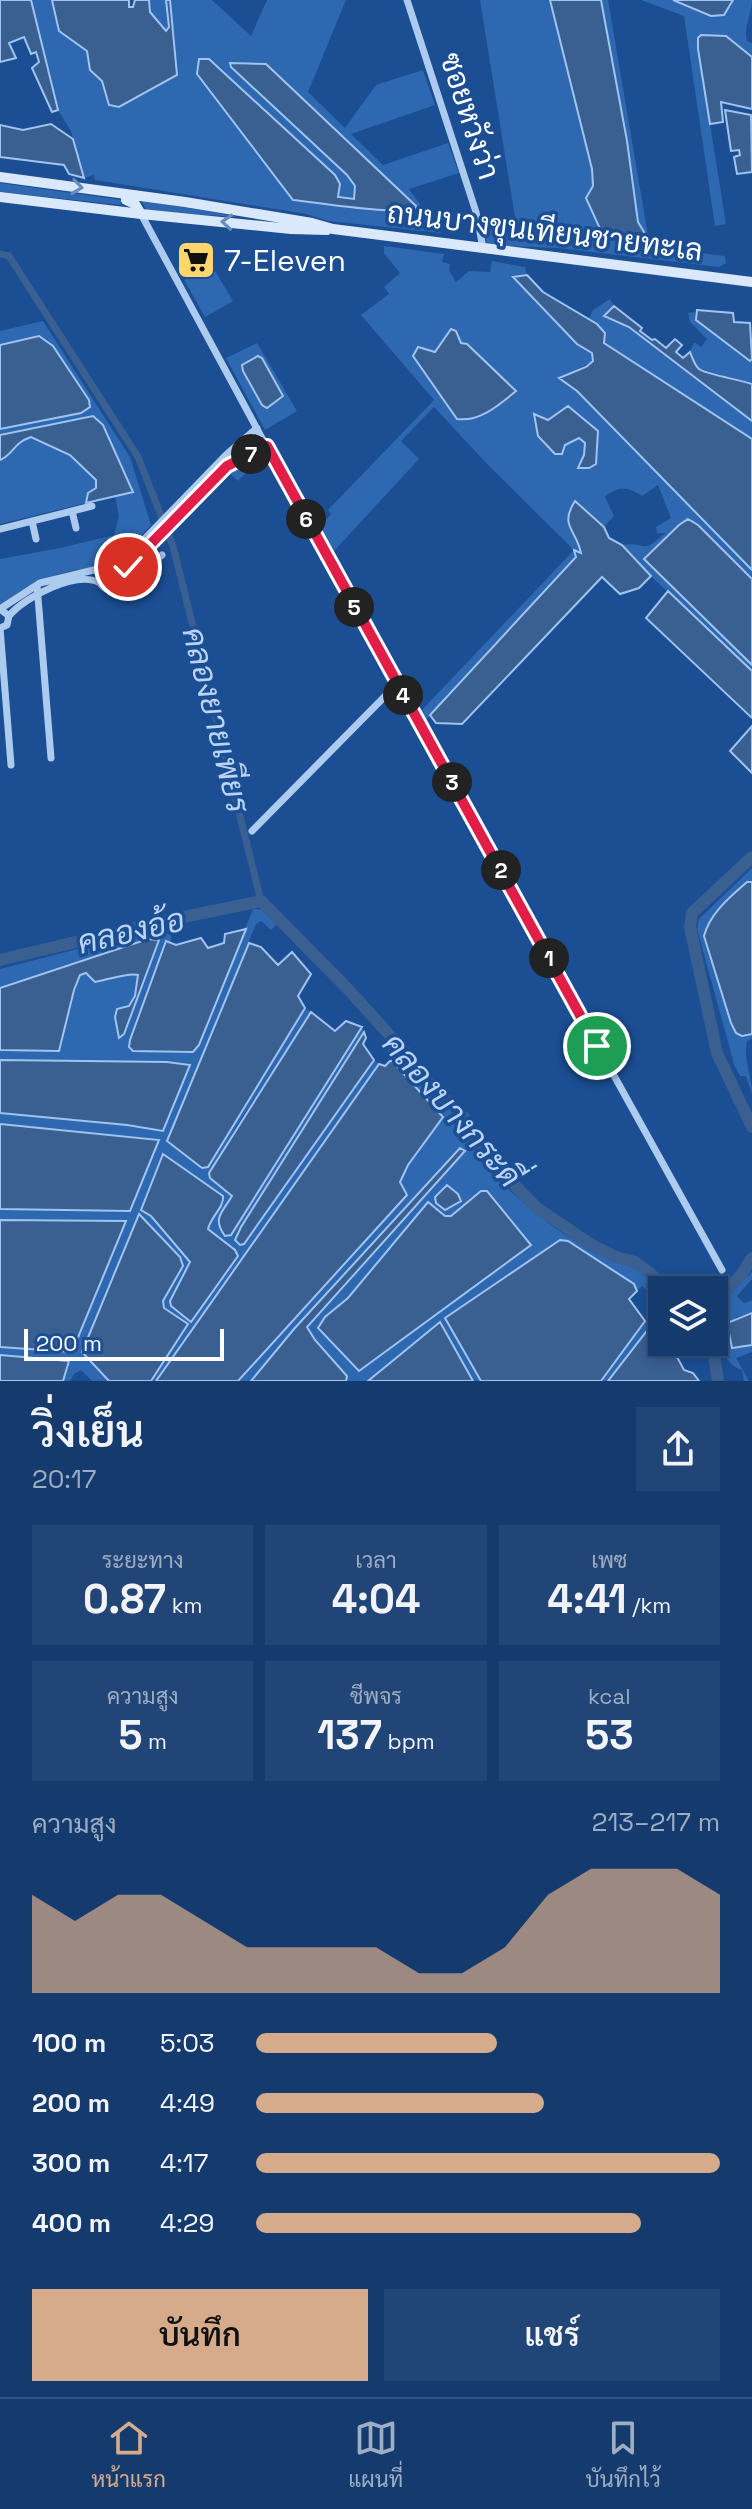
<!DOCTYPE html>
<html lang="th">
<head>
<meta charset="utf-8">
<style>
  body { margin:0; font-family:"Space Grotesk",Sarabun,sans-serif; background:#214576; color:#f1f3f6; height:100vh; display:flex; flex-direction:column; font-size:30px; white-space:nowrap }
  * { box-sizing:border-box; margin:0 }
  p { font-size:26px; color:#9dadc2 }
  .icon { flex:none; width:44px; height:44px; fill:none; stroke:currentColor; stroke-width:2; stroke-linecap:round; stroke-linejoin:round }
  .map { position:relative; height:1381px; overflow:hidden }
  .side { display:flex; flex-direction:column; background:#143a6e; flex:1 }
  .side>* { flex:none }
  .tools { position:absolute; left:648px; top:1276px; display:grid; gap:16px }
  .tools a { display:grid; place-items:center; width:80px; height:80px; border-radius:0px; background:#143a6e; box-shadow:0 4px 12px #0003,0 0 0 2px #335481; font-size:40px }
  .scale { position:absolute; left:24px; bottom:20px; width:200px; box-sizing:border-box; padding-left:8px; border:4px solid #fff; border-top:0; font-size:22px; line-height:28px; white-space:nowrap; color:#fff; -webkit-text-stroke:6px #1b4e93; paint-order:stroke }
  .pin { position:absolute; display:grid; place-items:center; width:68px; height:68px; color:#fff; margin:-34px; border:4px solid #fff; border-radius:50%; box-shadow:0 2px 8px #0007 }
  .km { position:absolute; width:40px; height:40px; margin:-20px; border-radius:50%; background:#222; color:#fff; font-size:22px; line-height:40px; text-align:center }
  .round { display:grid; place-items:center; flex:none; width:84px; height:84px; border-radius:0px; background:#214576 }
  .overview { display:flex; align-items:center; justify-content:space-between; height:136px; padding:0 32px }
  h1 { font-size:44px; font-weight:600; line-height:60px }
  .figures { display:grid; grid-template-columns:repeat(3,1fr); gap:12px; height:136px; padding:8px 32px }
  .figures div { display:grid; align-content:center; border-radius:0px; background:#214576; text-align:center }
  .figures b { font-size:40px; font-weight:600 }
  .figures small { font-size:22px; font-weight:400 }
  .figures p { font-size:22px }
  .chart { height:224px; padding:16px 32px }
  .chart p { display:flex; justify-content:space-between }
  .chart svg { width:100%; height:144px; margin-top:8px; fill:#d6ab8b; opacity:.7 }
  .action { display:flex; gap:16px; margin-top:auto; padding:16px 32px }
  .action a { flex:1; height:92px; border-radius:0px; background:#d6ab8b; color:#111; font-size:32px; font-weight:600; line-height:92px; text-align:center }
  .action a+a { background:#214576; color:#f1f3f6 }
  ul { padding:0 32px; list-style:none; font-size:26px }
  li { display:grid; grid-template-columns:128px 96px 1fr; align-items:center; height:60px }
  li i { height:20px; border-radius:10px; background:#d6ab8b }
  .dock { display:flex; justify-content:space-around; align-items:center; height:112px; border-top:2px solid #335481; background:#143a6e; font-size:22px; color:#9dadc2 }
  .dock a { display:grid; justify-items:center; gap:4px }
  .dock .active { color:#d6ab8b }
  .map>svg:first-child { display:block }
  .green { fill:#2e68b1; fill-rule:evenodd }
  .water { fill:#3a5f91; stroke:#a0c4f1; stroke-width:2 }
  .lines { fill:none; stroke-linecap:round; stroke-linejoin:round }
  .canal { stroke:#3a5f91; stroke-width:7 }
  .river { stroke:#3a5f91; stroke-width:12 }
  .street { stroke:#adcaef; stroke-width:7 }
  .secondary { stroke:#dae8fb; stroke-width:10 }
  .oneway { stroke:#678cbd }
  .route-casing { stroke:#fff; stroke-width:16 }
  .route { stroke:#e11d48; stroke-width:10 }
  .labels { text-anchor:middle; dominant-baseline:central; stroke-width:7; stroke-linejoin:round; paint-order:stroke }
  .street-label { font-size:30px; fill:#fff; stroke:#1b4e93 }
  .poi-label { font-size:30px; fill:#fff; stroke:#1b4e93; text-anchor:start }
  .water-label { font-size:32px; font-style:italic; fill:#b9d4f6; stroke:#1b4e93 }
</style>
</head>
<body>
<div class="map">
<svg width="752" height="1381" viewBox="0 0 752 1381">
  <rect width="100%" height="100%" fill="#1b4e93"/>
  <path class="green" d="M31 0H52L59 31 87 51 90 70 102 81 108 104 175 40 170 0H212L251 36 267 0H346L308 92 345 128 376 85 423 70 435 105 351 134 383 165 448 143 459 173 409 189 441 233 328 221 306 214 95 180 94 175 84 178 71 131 58 110ZM209 59 335 175 338 197 354 200 355 186 347 175 231 67V63L391 211 293 200Z
    M149 0H166L169 27 166 31 150 12Z
    M480 0H550L592 169 593 186 644 232 638 222 627 141 601 0H608L650 247 725 256 726 263 719 267 558 248 487 245 484 228 517 230Z
    M641 0H673L711 16 731 7 733 0H752C752 15 743 27 747 41L752 43V57L698 49 726 224 715 226 684 16Z
    M0 183 122 200 121 205 0 192Z
    M141 200 235 216 236 217 147 211Z
    M384 246 444 254 442 262 450 264 449 270 456 282 469 271 490 272 492 261 525 267 527 275 514 278 577 344 592 353 593 361 560 378 577 391 752 570V579L698 525 688 519 679 525 644 559 752 665V671L654 579 622 545C647 541 641 556 665 533H657L656 527 671 518 658 485 642 496C627 487 620 485 605 497L614 516 604 527 575 502 581 554 576 556 426 720 420 712 574 550 488 465 434 407 401 441 419 459 334 551 320 526 331 514 328 510 434 400 361 315 389 294 384 287 400 273 384 253ZM451 329 461 343 467 344 515 391 484 414 435 352ZM568 406 598 431 584 455 585 443 579 438 565 445 535 415 548 420Z
    M211 264 233 301 205 317 184 280Z
    M610 299 614 306 605 316 629 327 752 421V439L603 343 605 333 589 319 593 310Z
    M695 312 697 320 749 361 752 359V384L697 368 690 352 694 342 701 347 707 339 690 322 688 313Z
    M43 321 130 457 151 525 122 557C109 555 102 558 94 568 58 570 28 584 0 606V559L60 548 114 535 119 516 115 496 133 492 93 416 0 435V429L81 413 39 337 0 345V331Z
    M257 343 297 411 265 430 226 358Z
    M31 437 70 455 96 480V488L88 493 86 503 0 524V460C13 455 13 444 31 437Z
    M261 453 262 456 238 481 229 473 183 520 181 519 232 468Z
    M752 868V882H747L730 897 749 1036 752 1034V1039L747 1041C743 1059 752 1075 752 1094L746 1076H740L734 1064 697 929 699 919Z
    M253 909 263 910 277 924 271 930 261 921 256 924 167 1141 208 1167 305 1008 311 1012 234 1130 210 1178 232 1196 224 1235H231L362 1027 364 1032 235 1239 245 1244 374 1060 379 1064 156 1381H151L188 1324 164 1307 163 1301 183 1266 180 1257 140 1215 82 1352 109 1381H92L81 1370 74 1374 70 1381H63L69 1361 0 1355V1347L72 1351 126 1221 0 1220V1209H34L159 1140 0 1124V1113L127 1125 163 1131 190 1065 167 1062 0 1060V1050H59L74 990 80 975 87 973 95 982 132 972 139 975 135 996 129 1007 117 1009 120 1037 124 1034 159 940 148 939 0 988V969L171 925V942L166 941 133 1051 188 1053 199 1045ZM163 1154 224 1202 210 1222 208 1229 215 1234 189 1267 190 1262 151 1216 156 1173Z
    M392 1045C415 1070 440 1095 460 1123 466 1131 467 1142 473 1150 492 1178 526 1205 552 1226 566 1236 584 1246 600 1253 621 1264 662 1273 662 1303L642 1286 637 1291 634 1284 568 1241 560 1240 445 1318 481 1381H473L439 1323 368 1381H346L347 1375 315 1340 306 1327 460 1148 294 1329 251 1381H238L407 1195 400 1183 408 1165 443 1117 385 1053ZM481 1191H487L530 1245 358 1370 319 1328 325 1317 348 1298 429 1202 445 1216H451Z
    M752 1272V1279L737 1296 744 1303 752 1300V1313L736 1317 729 1329 732 1340 741 1348 752 1345V1352L736 1358 749 1381H744L742 1370C723 1363 724 1350 724 1333 724 1325 718 1316 722 1307 727 1295 743 1282 752 1272Z
    M645 1321 653 1323 608 1381H601Z"/>
  <path class="water" d="M0 0H31L58 110 52 112 32 68 39 62 36 52 31 54 24 37 9 43 16 58 0 62Z
    M52 0H129V7H133L135 0H149L150 12 166 31 169 27 166 0H170L177 75 119 107 109 105 102 81 90 70 87 51 59 31Z
    M550 0H601L627 141 638 222 644 232V238L634 240 601 231 586 198 593 186 592 169Z
    M673 0H733L724 15 711 16Z
    M701 35 726 36 752 57V109L721 102 723 122 710 124 698 49V38Z
    M199 59H209L335 175 340 184 338 197 354 199 355 186 347 175 231 67 230 63 266 64 417 207C403 217 315 202 293 200L197 74Z
    M725 110 751 115 752 172 737 174 734 157 740 155 739 150 731 151Z
    M51 124 73 139 84 178 69 174 64 165 0 157V125L23 130Z
    M527 275 543 292 597 324 605 333 604 343 752 439V570L577 391 559 378 586 367 593 361 592 353 577 344 513 277Z
    M614 306 642 328 640 331 652 340 655 339 666 348 675 339 682 345 676 352 683 358 690 352C692 357 695 366 699 369 705 374 741 380 752 384V421L629 327 604 316Z
    M697 310 733 313 734 322 750 323 752 359 750 361 696 320Z
    M451 329 456 331 461 343 467 344 516 391C499 405 480 422 457 419L413 356 418 347 435 352Z
    M39 336 53 346 89 400 90 407 81 413 0 429V345Z
    M258 356 262 358 283 396 267 408 262 405 243 371 242 365Z
    M568 406 598 431 596 464 589 468H578L584 455 585 443 579 438 565 445 562 454H555L538 436 534 414 548 420Z
    M93 416 103 425 133 492 86 503 88 493 96 488V480L70 455 31 437C13 443 13 455 0 460V435Z
    M575 501 604 527 609 538 622 545 651 576 639 588 620 594 602 577 462 724 436 723 430 715 576 557 574 550 581 553C576 529 559 526 575 501Z
    M688 519 698 525 752 579V665L644 559 679 525Z
    M668 591 752 671V718L646 618Z
    M752 726V773L730 751Z
    M747 882H752V1034L742 1036 736 1033 731 1023 704 936C710 913 730 897 747 882Z
    M246 929 199 1045 193 1052 133 1051 129 1047 130 1040 166 941 176 945 201 938 208 948 224 943 225 934Z
    M148 939 159 940 124 1034 119 1038 115 1017 117 1009 129 1006 135 996 138 975C130 972 106 980 95 982L86 973 80 975 74 990 59 1051 0 1050V988Z
    M249 943 261 947 278 965 292 952 311 974 298 996 305 1008 208 1167 202 1168 167 1141Z
    M311 1012 335 1031 346 1021 362 1027 231 1235 225 1236C212 1218 222 1213 232 1196L210 1178 209 1173Z
    M364 1032 366 1038 363 1044 374 1060 244 1244 240 1245 235 1240 241 1227Z
    M0 1060 167 1062 190 1065 163 1131 127 1125 0 1113Z
    M391 1060 443 1117 408 1165 400 1182 407 1195 238 1381H156L379 1064 385 1066Z
    M0 1124 159 1140 130 1211 0 1209Z
    M460 1148 465 1151 307 1327 315 1340 347 1376 346 1381H251L294 1329Z
    M163 1154 223 1196C224 1208 211 1216 208 1229L235 1250 238 1256 191 1322 171 1306 170 1301 190 1262 151 1216 141 1210Z
    M447 1185 458 1194 461 1201 445 1210 436 1203 435 1197Z
    M481 1191H487L531 1245 359 1371 318 1328 325 1317 348 1298 428 1202 445 1216H451Z
    M139 1214 180 1257 183 1266 163 1301 164 1308 188 1324 151 1381H109L82 1352Z
    M0 1220 126 1221 72 1352 0 1347Z
    M560 1240 568 1241 634 1284 637 1291 629 1299 645 1321 601 1381H481L445 1318Z
    M752 1313V1345L732 1348 727 1323Z
    M440 1322 473 1381H368Z
    M653 1323 662 1330V1342H669L684 1370 693 1373 699 1381H608Z
    M0 1355 69 1361 63 1381H0Z"/>
  <g class="lines">
    <path class="canal" d="M0 254 9 256 138 457 173 546 261 901"/>
    <path class="river" d="M752 857 692 913 690 927 717 1053 752 1127
      M0 960 164 921 261 901 347 988 412 1060 419 1073 464 1117 472 1140 480 1150 537 1208 592 1245 616 1257 635 1262 651 1274 665 1290
      M714 1304 741 1275 752 1258
      M712 1342 718 1381"/>
    <path class="street" d="M407 0 476 212 483 248
      M141 214 337 577 722 1270
      M72 511 76 528
      M32 521 36 539
      M0 529 92 506
      M161 556 162 555
      M115 562 126 558 226 455 257 428
      M99 577a14 14 0 1 1 28 0a14 14 0 1 1-28 0Z
      M127 573 132 563 227 466 267 446
      M37 585 51 758
      M9 616C24 597 77 570 100 583
      M11 765 0 628 7 625 9 616 0 609 40 583 102 568
      M252 831 397 684"/>
    <path class="secondary" d="M0 177 185 202 312 223 333 229 752 282
      M0 197 141 214 291 229 327 230
      M126 200 135 204 141 214"/>
  </g>
  <defs><path id="oneway-chevron" d="M-2-3.5L2.5 0L-2 3.5" fill="none" stroke-width="1.6" stroke-linecap="round" stroke-linejoin="round" transform="scale(2)"/></defs>
  <g class="oneway">
    <use href="#oneway-chevron" transform="translate(77 187) rotate(7)"/>
    <use href="#oneway-chevron" transform="translate(227 222) rotate(-176)"/>
  </g>
  <g class="lines">
    <defs>
      <path id="route" d="M128 567 227 466 267 446 597 1046"/>
    </defs>
    <use href="#route" class="route-casing"/>
    <use href="#route" class="route"/>
  </g>
  <defs>
    <symbol id="supermarket-square" viewBox="-11 -11 22 22"><rect x="-9" y="-9" width="18" height="18" rx="4" fill="#ffd66b" stroke="#1b4e93"/><path d="M-6-5.5h2.5l.6 2H6L4.5 2H-2.5L-4.4-4H-6ZM-1.5 3.2a1.3 1.3 0 1 0 .1 0ZM3 3.2a1.3 1.3 0 1 0 .1 0Z" fill="#111"/></symbol>
  </defs>
  <g fill-rule="evenodd">
    <use href="#supermarket-square" x="174" y="238" width="44" height="44"/>
  </g>
  <g class="labels">
    <g class="street-label">
      <text transform="translate(470 116) rotate(72)">ซอยหวังว่า</text>
      <text transform="translate(545 231) rotate(7)">ถนนบางขุนเทียนชายทะเล</text>
    </g>
    <g class="poi-label">
      <text x="224" y="260">7-Eleven</text>
    </g>
    <g class="water-label">
      <text transform="translate(216 720) rotate(76)">คลองยายเพียร</text>
      <text transform="translate(131 931) rotate(-13)">คลองอ้อ</text>
      <text transform="translate(452 1110) rotate(49)">คลองบางกระดี่</text>
    </g>
  </g>
</svg>
<div class="tools">
<a><svg class="icon" aria-label="layers" viewBox="0 0 24 24"><path d="M12 4l9 5-9 5-9-5zM3 14l9 5 9-5"/></svg></a>
</div>
<div class="scale">200 m</div>
<div class="pin" style="left:597px;top:1046px;background:#1e9e55"><svg class="icon" aria-label="arrive" viewBox="0 0 24 24"><path d="M6 21V4h12l-3 4 3 4H6"/></svg></div>
<div class="pin" style="left:128px;top:567px;background:#d93025"><svg class="icon" aria-label="check" viewBox="0 0 24 24"><path d="M5 12l5 5 9-10"/></svg></div>
<b class="km" style="left:549px;top:958px">1</b>
<b class="km" style="left:501px;top:870px">2</b>
<b class="km" style="left:452px;top:782px">3</b>
<b class="km" style="left:403px;top:695px">4</b>
<b class="km" style="left:354px;top:607px">5</b>
<b class="km" style="left:306px;top:519px">6</b>
<b class="km" style="left:251px;top:454px">7</b>
</div>
<section class="side">
<div class="overview"><div><h1>วิ่งเย็น</h1><p>20:17</p></div><a class="round"><svg class="icon" aria-label="share" viewBox="0 0 24 24"><path d="M12 15V3M7 8l5-5 5 5M5 13v7h14v-7"/></svg></a></div>
<div class="figures">
<div><p>ระยะทาง</p><b>0.87<small> km</small></b></div>
<div><p>เวลา</p><b>4:04</b></div>
<div><p>เพซ</p><b>4:41<small> /km</small></b></div>
</div>
<div class="figures">
<div><p>ความสูง</p><b>5<small> m</small></b></div>
<div><p>ชีพจร</p><b>137<small> bpm</small></b></div>
<div><p>kcal</p><b>53</b></div>
</div>
<div class="chart"><p><span>ความสูง</span>213–217 m</p>
<svg viewBox="0 0 160 44" preserveAspectRatio="none"><path d="M0 44V14L10 22L20 14L30 14L40 22L50 30L60 30L70 30L80 30L90 38L100 38L110 30L120 14L130 6L140 6L150 6L160 14V44z"/></svg>
</div>
<ul>
<li><b>100 m</b>5:03<i style="width:52%"></i></li>
<li><b>200 m</b>4:49<i style="width:62%"></i></li>
<li><b>300 m</b>4:17<i style="width:100%"></i></li>
<li><b>400 m</b>4:29<i style="width:83%"></i></li>
</ul>
<div class="action"><a>บันทึก</a><a>แชร์</a></div>
</section>
<nav class="dock">
<a class="active"><svg class="icon" aria-label="home" viewBox="0 0 24 24"><path d="M3 11l9-7 9 7M6 9v11h12V9"/></svg>หน้าแรก</a>
<a><svg class="icon" aria-label="map" viewBox="0 0 24 24"><path d="M3 6l6-2 6 2 6-2v14l-6 2-6-2-6 2zM9 4v14M15 6v14"/></svg>แผนที่</a>
<a><svg class="icon" aria-label="saved" viewBox="0 0 24 24"><path d="M7 4h10v16l-5-4-5 4z"/></svg>บันทึกไว้</a>
</nav>
</body>
</html>
